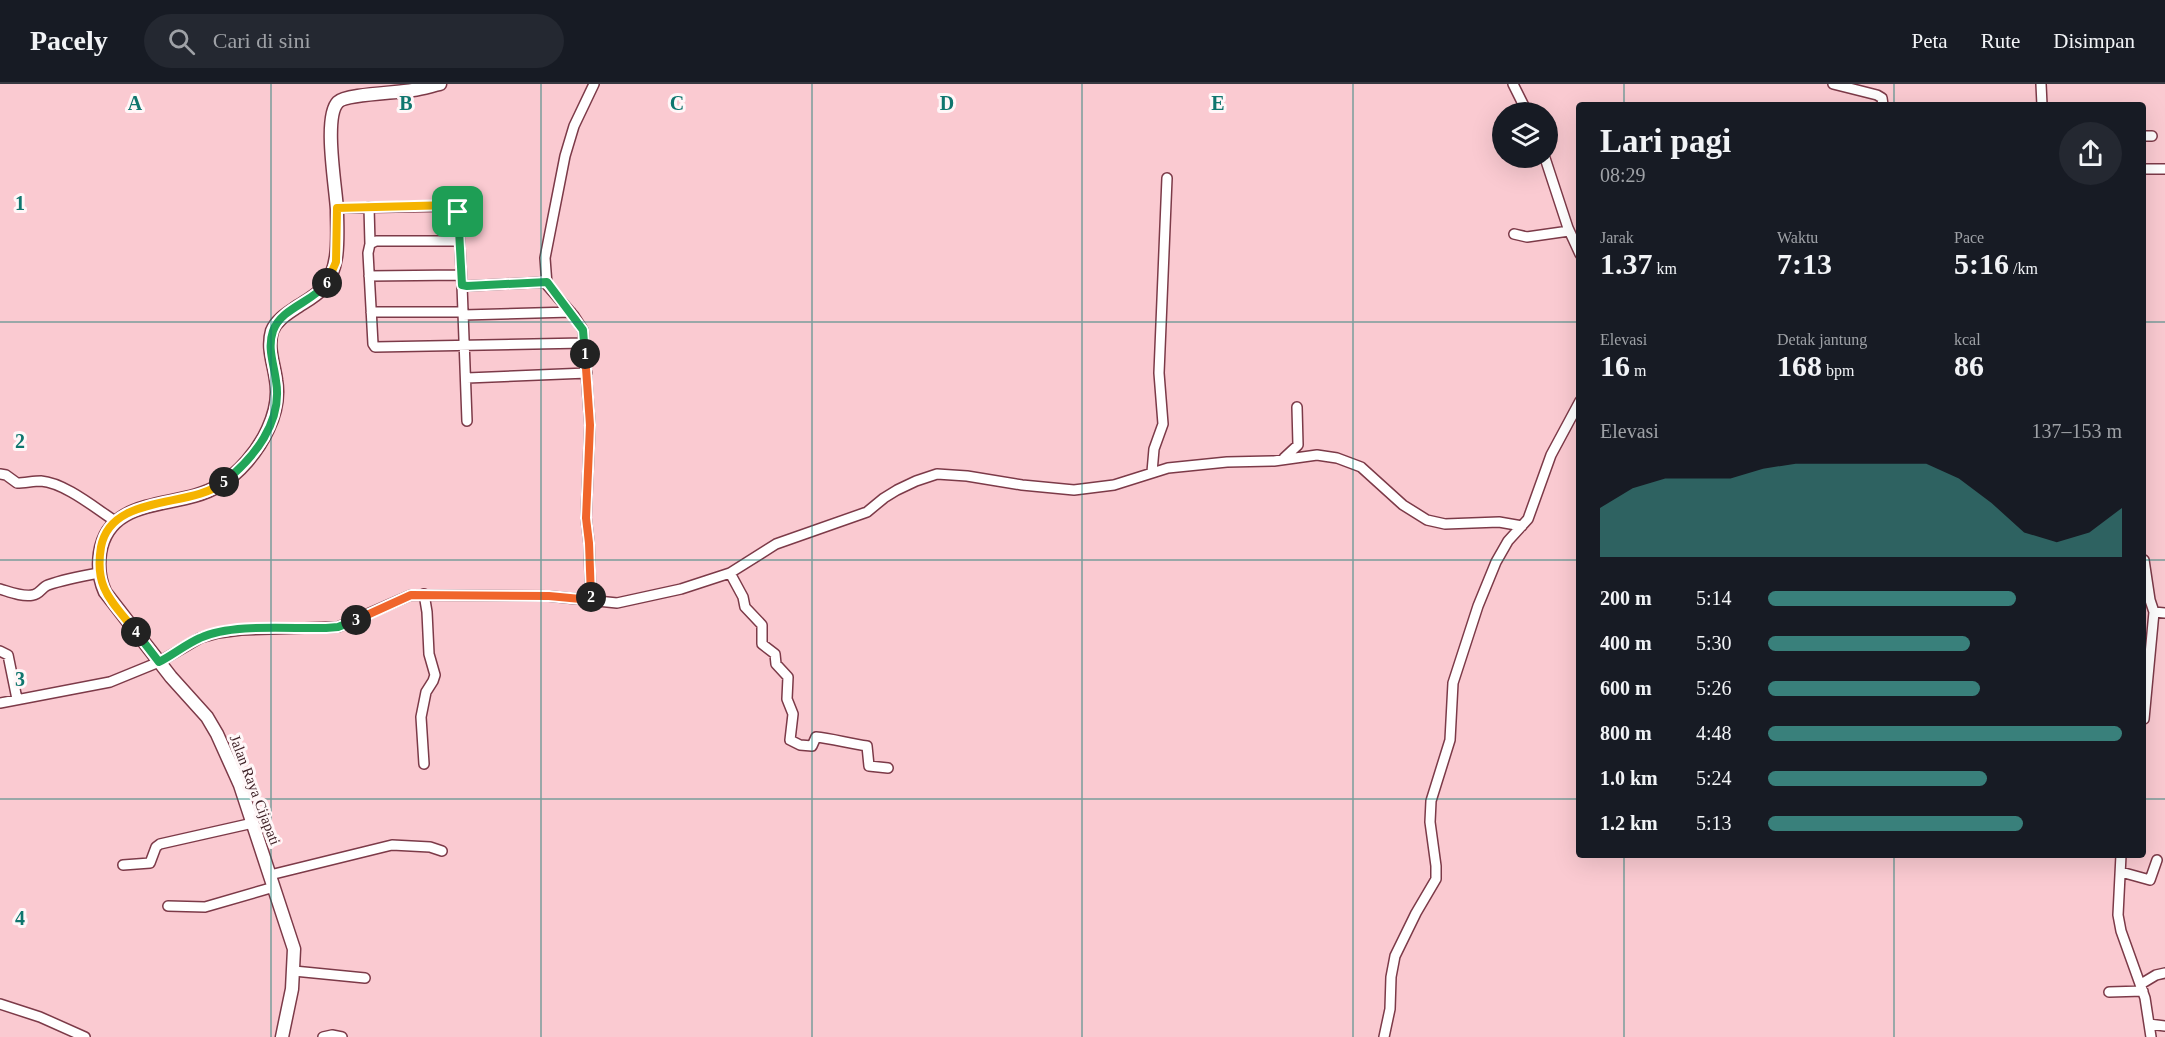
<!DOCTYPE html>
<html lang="id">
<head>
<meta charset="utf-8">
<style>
  body { margin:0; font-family:Georgia,serif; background:#242831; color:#f1f3f6; height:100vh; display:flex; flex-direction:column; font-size:22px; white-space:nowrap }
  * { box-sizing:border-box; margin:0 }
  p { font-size:20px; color:#9ea1a6 }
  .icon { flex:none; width:33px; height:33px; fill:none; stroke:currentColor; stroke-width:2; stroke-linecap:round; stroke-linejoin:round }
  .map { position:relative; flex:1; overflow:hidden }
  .panel { position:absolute; left:1576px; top:18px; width:570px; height:756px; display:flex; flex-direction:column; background:#171b24; border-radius:6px; box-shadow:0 6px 24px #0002 }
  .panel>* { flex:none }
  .buttons { position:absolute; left:1492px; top:18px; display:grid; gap:12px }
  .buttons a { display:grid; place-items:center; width:66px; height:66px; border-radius:50%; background:#171b24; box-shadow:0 6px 24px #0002; font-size:30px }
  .pin { position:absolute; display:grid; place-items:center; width:51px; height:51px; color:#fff; margin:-26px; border-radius:12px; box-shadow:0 3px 9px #0006 }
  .km { position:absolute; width:30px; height:30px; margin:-15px; border-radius:50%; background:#222; color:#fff; font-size:16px; line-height:30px; text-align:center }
  .round { display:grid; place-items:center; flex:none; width:63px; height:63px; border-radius:32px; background:#242831 }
  .summary { display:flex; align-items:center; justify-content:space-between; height:102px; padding:0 24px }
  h1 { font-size:33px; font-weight:700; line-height:45px }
  .stats { display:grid; grid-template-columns:repeat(3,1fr); gap:9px; height:102px; padding:6px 24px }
  .stats div { display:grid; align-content:center }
  .stats b { font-size:30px; font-weight:700 }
  .stats small { font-size:16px; font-weight:400 }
  .stats p { font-size:16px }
  .chart { height:168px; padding:12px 24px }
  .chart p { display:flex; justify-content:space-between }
  .chart svg { width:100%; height:108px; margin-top:6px; fill:#39807b; opacity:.7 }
  ul { padding:0 24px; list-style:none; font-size:20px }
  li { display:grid; grid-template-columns:96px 72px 1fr; align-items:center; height:45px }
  li i { height:15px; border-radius:8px; background:#39807b }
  header { display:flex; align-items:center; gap:36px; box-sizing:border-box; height:84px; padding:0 30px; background:#171b24; border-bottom:2px solid #363941 }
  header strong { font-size:28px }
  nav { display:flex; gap:33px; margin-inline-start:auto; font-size:21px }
  .search { width:420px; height:54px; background:#242831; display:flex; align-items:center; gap:15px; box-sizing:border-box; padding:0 21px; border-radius:33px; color:#9ea1a6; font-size:22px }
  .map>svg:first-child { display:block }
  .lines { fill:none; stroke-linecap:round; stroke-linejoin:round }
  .minor-casing { stroke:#7c3a48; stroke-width:12 }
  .major-casing { stroke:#7c3a48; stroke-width:15 }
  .minor { stroke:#fff; stroke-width:9 }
  .major { stroke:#fff; stroke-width:12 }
  .split-1-casing { stroke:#fff; stroke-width:12 }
  .split-2-casing { stroke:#fff; stroke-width:12 }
  .split-3-casing { stroke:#fff; stroke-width:12 }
  .split-4-casing { stroke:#fff; stroke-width:12 }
  .split-5-casing { stroke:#fff; stroke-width:12 }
  .split-6-casing { stroke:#fff; stroke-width:12 }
  .split-7-casing { stroke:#fff; stroke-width:12 }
  .split-1 { stroke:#22a559; stroke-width:8 }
  .split-2 { stroke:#f0652b; stroke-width:8 }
  .split-3 { stroke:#f0652b; stroke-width:8 }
  .split-4 { stroke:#22a559; stroke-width:8 }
  .split-5 { stroke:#f5b400; stroke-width:8 }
  .split-6 { stroke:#22a559; stroke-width:8 }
  .split-7 { stroke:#f5b400; stroke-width:8 }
  .grid { fill:none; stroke:#0f766e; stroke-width:1.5; stroke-opacity:0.55 }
  .labels { text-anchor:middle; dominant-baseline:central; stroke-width:6; stroke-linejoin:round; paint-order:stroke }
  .street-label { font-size:15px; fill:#3e2126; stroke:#fff7f8 }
  .grid-label { font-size:20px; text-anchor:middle; font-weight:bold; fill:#0f766e; stroke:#fff7f8; stroke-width:6; stroke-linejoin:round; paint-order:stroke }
</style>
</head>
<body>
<header>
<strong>Pacely</strong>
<div class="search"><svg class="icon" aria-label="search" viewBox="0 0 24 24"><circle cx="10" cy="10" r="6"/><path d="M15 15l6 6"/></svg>Cari di sini</div>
<nav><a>Peta</a><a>Rute</a><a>Disimpan</a></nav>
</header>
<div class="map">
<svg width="2165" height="953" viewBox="0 0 2165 953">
  <rect width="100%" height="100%" fill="#facad1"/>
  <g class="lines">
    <defs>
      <path id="minor" d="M1513 0 1527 28
        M1833 0 1877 11 1882 14 1883 21
        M2041 0 2042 21
        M2144 52H2152
        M1545 74 1568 144 1580 170
        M2144 85H2165
        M369 123 370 160
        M337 124 456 122 458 128 462 201 467 202 547 198
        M1514 150 1527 153 1569 147
        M459 157H376L370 160 368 169 373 260 375 263 584 259
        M369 192 461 191
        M462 201 467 337
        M371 228H463
        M463 231 571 228
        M467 294 587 289
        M1284 374 1298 361 1297 323
        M1152 388 1154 365 1163 340 1159 289 1167 94
        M0 390 6 391 17 399C25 399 33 397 41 397 65 399 95 424 115 437
        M2144 476 2150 516 2154 528
        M730 489 743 513 745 523 762 541V560L775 570 776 580 788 593 787 615 793 630 790 656 800 661 812 662 816 653C830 654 851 660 867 662L869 682 888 684
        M0 505C10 508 22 513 33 511 40 510 42 503 48 501 65 495 82 492 99 489
        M591 516 589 459 586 434 590 341 583 246 574 232 547 201 545 174 565 72 574 42 594 0
        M0 567 8 571 17 615
        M0 619 110 598 159 578 200 554 218 549 241 546 338 543 411 511 549 512 617 519 681 505 730 489 776 460 867 428 884 414 897 406 916 397 937 390 967 392 1022 401 1074 406 1114 401 1168 384 1227 378 1274 377 1317 371 1337 374 1361 383 1403 421 1427 436 1445 440 1499 438 1522 442
        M2144 635 2154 528 2165 529
        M424 680 421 633 426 608 433 597 435 591 429 570 427 528 424 510
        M2121 771 2118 831 2121 847 2145 914 2151 953
        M123 781 150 779 156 763 160 760 253 739
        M2121 788 2150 796 2157 776
        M270 791 392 761 430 763 442 767
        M168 822 205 823 274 803
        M294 887 365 894
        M2141 900 2156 891 2165 889
        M2109 908 2143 907
        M0 920 40 933 85 953
        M2149 940 2165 942
        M323 953 332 951 342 953
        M1384 953 1390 925 1391 893 1395 872 1416 829 1436 795V782L1430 738 1431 717 1450 656 1453 599 1478 522 1496 478 1508 457 1528 435 1551 371 1580 317"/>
      <path id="major" d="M282 953 292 905 294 865 240 701 217 650 207 633 171 593 105 508C99 495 98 483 100 469 109 410 179 426 218 402 239 390 258 367 268 345 275 330 279 313 276 296 274 280 267 264 272 247 276 237 285 231 294 225 304 218 315 213 323 204 341 184 337 150 337 126 336 104 323 33 338 18 346 10 398 9 413 6 422 5 431 2 440 0"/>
    </defs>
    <use href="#minor" class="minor-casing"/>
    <use href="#major" class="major-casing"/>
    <use href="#minor" class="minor"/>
    <use href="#major" class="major"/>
  </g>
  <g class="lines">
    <defs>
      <path id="split-1" d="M458 128 462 201 467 202 547 198 583 246 585 270"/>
      <path id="split-2" d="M585 270 590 341 586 434 589 459 591 513"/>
      <path id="split-3" d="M356 536 411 511 549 512 591 516V513"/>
      <path id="split-4" d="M136 548 159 578C173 571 186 560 200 554 232 539 290 545 326 544L338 543 356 536"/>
      <path id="split-5" d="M136 548C112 517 94 505 101 463 111 409 190 425 224 398"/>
      <path id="split-6" d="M224 398C254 374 283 338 276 297 274 280 267 264 273 247 281 224 313 218 327 199"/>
      <path id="split-7" d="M327 199 336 178 337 124 453 121 458 124V128"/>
    </defs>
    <use href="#split-1" class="split-1-casing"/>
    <use href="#split-2" class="split-2-casing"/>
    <use href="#split-3" class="split-3-casing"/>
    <use href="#split-4" class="split-4-casing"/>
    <use href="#split-5" class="split-5-casing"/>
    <use href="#split-6" class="split-6-casing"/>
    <use href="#split-7" class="split-7-casing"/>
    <use href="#split-1" class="split-1"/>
    <use href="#split-2" class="split-2"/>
    <use href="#split-3" class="split-3"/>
    <use href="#split-4" class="split-4"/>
    <use href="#split-5" class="split-5"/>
    <use href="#split-6" class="split-6"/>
    <use href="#split-7" class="split-7"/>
  </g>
  <path class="grid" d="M271 0V953M541 0V953M812 0V953M1082 0V953M1353 0V953M1624 0V21M1894 0V21M0 238H1580M2144 238H2165M0 476H1580M2144 476H2165M0 715H1580M2144 715H2165M1624 771V953M1894 771V953"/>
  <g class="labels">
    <g class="street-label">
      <text transform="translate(255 706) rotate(69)">Jalan Raya Cijapati</text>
    </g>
  </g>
  <g class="grid-label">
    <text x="135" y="26">A</text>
    <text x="406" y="26">B</text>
    <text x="677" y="26">C</text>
    <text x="947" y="26">D</text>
    <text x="1218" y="26">E</text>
    <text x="20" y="126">1</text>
    <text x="20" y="364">2</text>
    <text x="20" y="602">3</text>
    <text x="20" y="841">4</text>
  </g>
</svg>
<div class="buttons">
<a><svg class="icon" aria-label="layers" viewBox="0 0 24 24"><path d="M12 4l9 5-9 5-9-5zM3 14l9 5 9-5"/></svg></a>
</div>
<div class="pin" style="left:458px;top:128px;background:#1e9e55"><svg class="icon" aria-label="arrive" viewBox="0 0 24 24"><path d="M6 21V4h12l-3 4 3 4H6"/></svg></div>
<b class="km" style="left:585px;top:270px">1</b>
<b class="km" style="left:591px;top:513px">2</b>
<b class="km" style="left:356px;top:536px">3</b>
<b class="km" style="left:136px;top:548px">4</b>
<b class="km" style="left:224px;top:398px">5</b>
<b class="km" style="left:327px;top:199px">6</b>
<section class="panel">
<div class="summary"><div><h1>Lari pagi</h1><p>08:29</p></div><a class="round"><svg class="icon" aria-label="share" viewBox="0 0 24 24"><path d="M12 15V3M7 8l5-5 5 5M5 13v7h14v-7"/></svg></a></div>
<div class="stats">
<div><p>Jarak</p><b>1.37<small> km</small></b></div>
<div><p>Waktu</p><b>7:13</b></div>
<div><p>Pace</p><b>5:16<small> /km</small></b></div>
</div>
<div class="stats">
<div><p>Elevasi</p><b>16<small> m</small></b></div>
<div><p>Detak jantung</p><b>168<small> bpm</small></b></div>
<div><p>kcal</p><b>86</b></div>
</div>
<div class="chart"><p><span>Elevasi</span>137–153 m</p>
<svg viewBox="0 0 160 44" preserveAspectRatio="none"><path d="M0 44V24L10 16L20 12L30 12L40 12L50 8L60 6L70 6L80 6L90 6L100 6L110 12L120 22L130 34L140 38L150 34L160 24V44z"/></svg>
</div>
<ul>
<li><b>200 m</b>5:14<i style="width:70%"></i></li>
<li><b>400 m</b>5:30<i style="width:57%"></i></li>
<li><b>600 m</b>5:26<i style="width:60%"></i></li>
<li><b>800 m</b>4:48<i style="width:100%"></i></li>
<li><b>1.0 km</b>5:24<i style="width:62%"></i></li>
<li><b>1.2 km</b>5:13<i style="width:72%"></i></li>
</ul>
</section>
</div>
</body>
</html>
